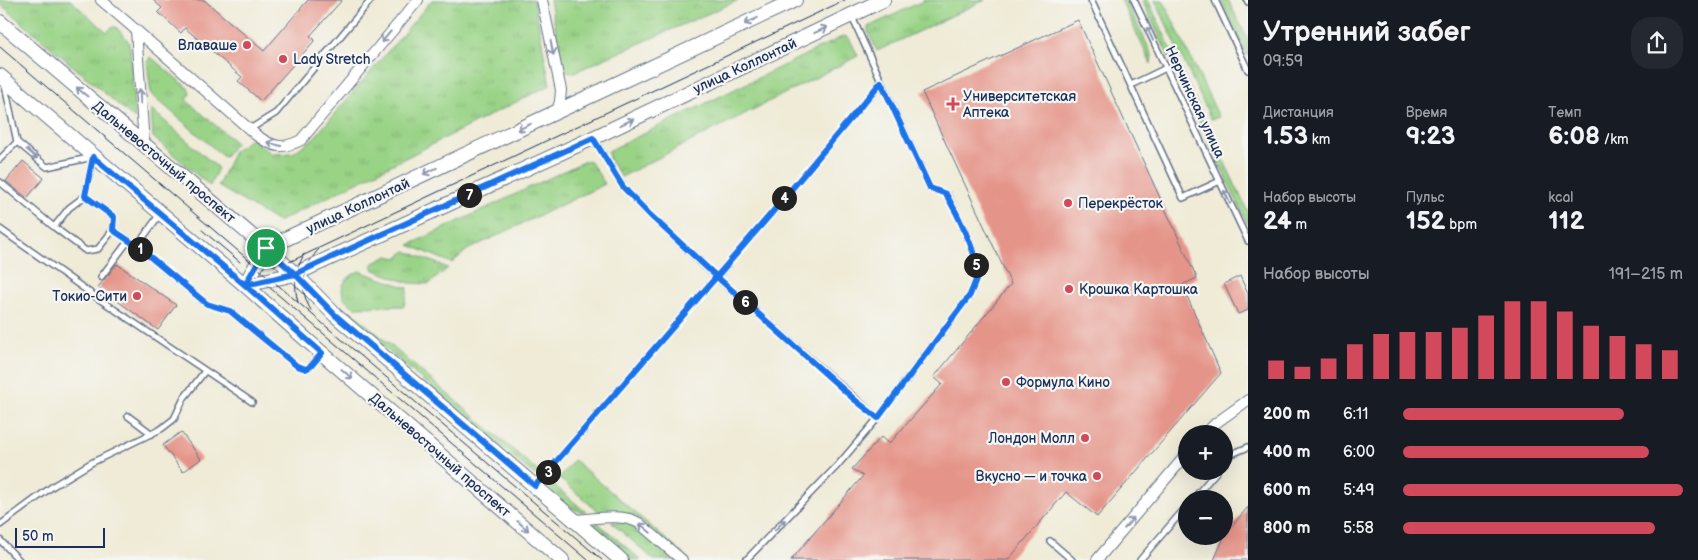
<!DOCTYPE html>
<html lang="ru">
<head>
<meta charset="utf-8">
<style>
  body { margin:0; font-family:"Balsamiq Sans",sans-serif; background:#242831; color:#f1f3f6; height:100vh; display:flex; flex-direction:column; font-size:19px; white-space:nowrap }
  * { box-sizing:border-box; margin:0 }
  p { font-size:16px; color:#9ea1a6 }
  .icon { flex:none; width:28px; height:28px; fill:none; stroke:currentColor; stroke-width:2; stroke-linecap:round; stroke-linejoin:round }
  .map { position:relative; flex:1; overflow:hidden }
  .details { display:flex; flex-direction:column; background:#171b24; width:450px }
  .details>* { flex:none }
  .fabs { position:absolute; left:1178px; top:425px; display:grid; gap:10px }
  .fabs a { display:grid; place-items:center; width:55px; height:55px; border-radius:50%; background:#171b24; box-shadow:0 5px 20px #0002; font-size:25px }
  .scale { position:absolute; left:15px; bottom:12px; width:90px; box-sizing:border-box; padding-left:5px; border:2px solid #1b2f5e; border-top:0; font-size:14px; line-height:18px; white-space:nowrap; color:#1b2f5e; -webkit-text-stroke:4px #f6f6f2; paint-order:stroke }
  .pin { position:absolute; display:grid; place-items:center; width:42px; height:42px; color:#fff; margin:-21px; border:2px solid #fff; border-radius:50%; box-shadow:0 1px 5px #0007 }
  .km { position:absolute; width:25px; height:25px; margin:-12px; border-radius:50%; background:#222; color:#fff; font-size:14px; line-height:25px; text-align:center }
  .round { display:grid; place-items:center; flex:none; width:52px; height:52px; border-radius:20px; background:#242831 }
  .overview { display:flex; align-items:center; justify-content:space-between; height:85px; padding:0 15px }
  h1 { font-size:28px; font-weight:700; line-height:38px }
  .figures { display:grid; grid-template-columns:repeat(3,1fr); gap:8px; height:85px; padding:5px 15px }
  .figures div { display:grid; align-content:center }
  .figures b { font-size:25px; font-weight:700 }
  .figures small { font-size:14px; font-weight:400 }
  .figures p { font-size:14px }
  .chart { height:140px; padding:10px 15px }
  .chart p { display:flex; justify-content:space-between }
  .chart svg { width:100%; height:90px; margin-top:5px; stroke:#d1495b; stroke-width:6 }
  ul { padding:0 15px; list-style:none; font-size:16px }
  li { display:grid; grid-template-columns:80px 60px 1fr; align-items:center; height:38px }
  li i { height:12px; border-radius:6px; background:#d1495b }
  main { display:flex; flex:1; min-height:0 }
  .map>svg:first-child { display:block }
  .grass { fill:url(#grass-tufts); stroke:#5a8172 }
  .building { fill:#e59489 }
  .lines { fill:none; stroke-linecap:round; stroke-linejoin:round }
  .lane-casing { stroke:#657188; stroke-width:8 }
  .street-casing { stroke:#657188; stroke-width:12 }
  .secondary-casing { stroke:#657188; stroke-width:16 }
  .lane { stroke:#fff; stroke-width:5 }
  .street { stroke:#fff; stroke-width:10 }
  .secondary { stroke:#fff; stroke-width:14 }
  .tram { stroke:#1b2f5e; stroke-width:1 }
  .oneway { stroke:#8d97ae }
  .route-casing { stroke:#fff; stroke-width:10 }
  .route { stroke:#1a73e8; stroke-width:6 }
  .poi-dot { fill:#d1495b; stroke:#f6f6f2; stroke-width:2 }
  .labels { text-anchor:middle; dominant-baseline:central; stroke-width:4.5; stroke-linejoin:round; paint-order:stroke }
  .poi-label { font-size:14px; fill:#1b2f5e; stroke:#f6f6f2; text-anchor:start }
  .street-label { font-size:14px; fill:#1b2f5e; stroke:#f6f6f2 }
</style>
</head>
<body>
<main>
<div class="map">
<svg width="1248" height="560" viewBox="0 0 1248 560">
  <defs>
    <pattern id="grass-tufts" width="24" height="20" patternUnits="userSpaceOnUse" patternTransform="scale(1.25)"><rect width="24" height="20" fill="#99d386"/><path d="M3 7l-1-3M5 7V3M7 7l1-3M15 17l-1-3M17 17v-4M19 17l1-3" fill="none" stroke="#83b576"/></pattern>
  </defs>
  <rect width="100%" height="100%" fill="#f6f6f2"/>
  <filter id="ink" filterUnits="userSpaceOnUse"><feTurbulence type="fractalNoise" baseFrequency=".02" numOctaves="2"/><feDisplacementMap in="SourceGraphic" scale="10" xChannelSelector="R" yChannelSelector="G"/><feConvolveMatrix kernelMatrix="1 2 1 2 8 2 1 2 1" color-interpolation-filters="sRGB"/></filter>
  <filter id="wash" filterUnits="userSpaceOnUse"><feTurbulence type="fractalNoise" baseFrequency=".0096" numOctaves="4" result="noise"/><feDisplacementMap in="SourceGraphic" scale="20" xChannelSelector="R" yChannelSelector="G"/><feGaussianBlur stdDeviation="1.12" result="paint"/><feColorMatrix in="noise" values="0 0 0 0 0 0 0 0 0 0 0 0 0 0 0 0 0 1.4 0 .05"/><feComposite in="paint" operator="in"/></filter>
  <g filter="url(#wash)">
    <rect width="100%" height="100%" fill="#efebd7"/>
    <path class="grass" d="M0 0H70L107 32 112 27H116L127 39 130 47 135 119 0 4Z
      M432 0H534L550 85 278 222 218 186 234 151 252 138 272 154 293 153 314 138Z
      M550 0H739L572 73 563 69Z
      M925 0H985L877 51 868 32V27Z
      M1121 0H1126L1152 55 1151 64Z
      M1142 0H1148L1248 212V225Z
      M1155 0H1163L1219 117 1211 119Z
      M1221 0H1228L1248 40V56Z
      M844 36 849 38 858 56 621 177 609 159 608 151Z
      M150 57 152 58 189 89 190 94 186 100 236 143 224 157 151 94 147 62Z
      M151 109 218 168 210 186 153 137Z
      M585 161H590L592 164 605 184 467 250 452 263 409 245Z
      M406 251 448 268 429 284 409 283 374 270 372 264 388 256 396 258Z
      M359 271 408 288 404 306 354 307 344 298C338 284 348 277 359 271Z
      M353 313 539 472 536 475 533 474 346 315Z
      M574 460 690 560H686L633 515 601 514 559 478Z
      M548 480 587 513C569 511 559 498 546 485Z
      M611 522H624L636 527 674 560H654Z
      M598 523 641 560H632L594 526V524Z"/>
    <g id="blocks">
      <path class="building" d="M153 0H204L264 51 308 0H342L310 36 315 40 261 101 238 81 242 77 185 28 181 33 158 12 162 8Z
        M1078 20 1197 278 1182 285 1221 373 1097 517 1066 492 1008 560H791L863 476 852 469 881 437 889 444 942 384 934 377 1011 284 922 92Z
        M23 161 44 178 27 198 6 181Z
        M117 264 176 305 158 330 98 287Z
        M1240 276 1248 294V310L1238 314 1224 284Z
        M181 432 201 459 183 472 163 445Z
        M1248 507V560H1214L1226 533Z"/>
    </g>
  </g>
  <g filter="url(#ink)">
    <use href="#blocks" fill-opacity="0" stroke="#657188" stroke-width="1"/>
    <g class="lines">
      <defs>
        <path id="lane" d="M1091 0 1183 198 1220 181
          M1134 0 1248 241
          M1215 0 1248 70
          M1247 0 1248 2
          M1131 85 1166 68
          M5 86 17 142 47 167 93 157 85 196 114 217 113 230 98 249 86 251 54 227 69 208 85 196
          M250 129 276 113 371 0
          M595 140 623 187 650 215 715 276 878 418
          M0 159 17 142
          M0 182 54 227
          M0 229 96 297 252 402
          M113 230 129 240
          M137 246 160 214
          M101 277 129 240 207 304 230 311 297 366 306 369 311 366 322 353
          M128 416 152 434
          M1224 464 1232 454 1248 447
          M535 486 770 215 881 82
          M1193 499 1217 471
          M0 525 53 486 91 463 161 429 174 419 184 398 205 371
          M0 540 19 560
          M1050 541 1072 560
          M746 560 837 466 878 418 970 295C972 289 976 282 977 276 980 257 956 211 947 194L930 188 852 17
          M1140 560 1186 507"/>
        <path id="street" d="M101 0 136 30 144 144
          M542 0 561 90 560 101 557 112
          M136 30 256 135C273 147 282 150 301 140L418 0
          M1205 434 1216 423 1248 400
          M575 520C595 519 621 513 639 523L682 560
          M1097 560 1186 455"/>
        <path id="secondary" d="M0 22 266 248 295 274 335 315 621 560
          M0 76 245 285 309 342 562 560
          M245 285 295 274 593 138 883 0
          M245 285 266 248 795 0"/>
      </defs>
      <use href="#lane" class="lane-casing"/>
      <use href="#street" class="street-casing"/>
      <use href="#secondary" class="secondary-casing"/>
      <use href="#lane" class="lane"/>
      <use href="#street" class="street"/>
      <use href="#secondary" class="secondary"/>
      <path class="tram" d="M0 47 321 322 602 560
        M202 230 240 262
        M254 263 263 265 285 264 845 0
        M255 275 588 560
        M298 302C293 285 296 270 304 254
        M311 310C298 290 303 266 319 249"/>
    </g>
    <defs><path id="oneway-shaft" d="M-6 0H5M1.5-3L5.5 0L1.5 3" fill="none" stroke-width="1.6" stroke-linecap="round" stroke-linejoin="round" transform="scale(1.25)"/></defs>
    <g class="oneway">
      <use href="#oneway-shaft" transform="translate(751 21) rotate(155)"/>
      <use href="#oneway-shaft" transform="translate(821 30) rotate(-25)"/>
      <use href="#oneway-shaft" transform="translate(1150 34) rotate(-115)"/>
      <use href="#oneway-shaft" transform="translate(386 37) rotate(130)"/>
      <use href="#oneway-shaft" transform="translate(552 48) rotate(79)"/>
      <use href="#oneway-shaft" transform="translate(82 92) rotate(-140)"/>
      <use href="#oneway-shaft" transform="translate(140 96) rotate(-93)"/>
      <use href="#oneway-shaft" transform="translate(627 122) rotate(-25)"/>
      <use href="#oneway-shaft" transform="translate(524 127) rotate(155)"/>
      <use href="#oneway-shaft" transform="translate(274 144) rotate(-165)"/>
      <use href="#oneway-shaft" transform="translate(32 154) rotate(41)"/>
      <use href="#oneway-shaft" transform="translate(430 171) rotate(155)"/>
      <use href="#oneway-shaft" transform="translate(1227 197) rotate(-115)"/>
      <use href="#oneway-shaft" transform="translate(347 374) rotate(41)"/>
      <use href="#oneway-shaft" transform="translate(1129 523) rotate(-50)"/>
      <use href="#oneway-shaft" transform="translate(780 525) rotate(-46)"/>
      <use href="#oneway-shaft" transform="translate(523 526) rotate(41)"/>
      <use href="#oneway-shaft" transform="translate(645 528) rotate(-140)"/>
    </g>
  </g>
  <g class="lines" filter="url(#ink)">
    <defs>
      <path id="route" d="M266 248 245 285 93 157 85 196 114 217 113 230 137 246 207 304 230 311 297 366 306 369 311 366 322 353 245 285 295 274 335 315 535 486 770 215 881 82 930 188 946 194C956 211 980 257 977 276 976 282 972 289 970 295L878 418 855 400 716 276 650 215 623 187 593 138 295 274 266 248"/>
    </defs>
    <use href="#route" class="route-casing"/>
    <use href="#route" class="route"/>
  </g>
  <g class="poi-dot">
    <circle cx="247" cy="45" r="5"/>
    <circle cx="283" cy="59" r="5"/>
    <path d="M950.5 96.5h5v5h5v5h-5v5h-5v-5h-5v-5h5z"/>
    <circle cx="1068" cy="203" r="5"/>
    <circle cx="1069" cy="289" r="5"/>
    <circle cx="137" cy="296" r="5"/>
    <circle cx="1006" cy="382" r="5"/>
    <circle cx="1085" cy="438" r="5"/>
    <circle cx="1097" cy="476" r="5"/>
  </g>
  <g class="labels">
    <g class="poi-label">
      <text x="237" y="45" text-anchor="end">Влаваше</text>
      <text x="293" y="59">Lady Stretch</text>
      <text x="963" y="96">Университетская<tspan x="963" dy="16">Аптека</tspan></text>
      <text x="1078" y="203">Перекрёсток</text>
      <text x="1079" y="289">Крошка Картошка</text>
      <text x="127" y="296" text-anchor="end">Токио-Сити</text>
      <text x="1016" y="382">Формула Кино</text>
      <text x="1075" y="438" text-anchor="end">Лондон Молл</text>
      <text x="1087" y="476" text-anchor="end">Вкусно — и точка</text>
    </g>
    <g class="street-label">
      <text transform="translate(745 66) rotate(-25)">улица Коллонтай</text>
      <text transform="translate(1195 102) rotate(65)">Нерчинская улица</text>
      <text transform="translate(164 162) rotate(40)">Дальневосточный проспект</text>
      <text transform="translate(358 206) rotate(-25)">улица Коллонтай</text>
      <text transform="translate(440 455) rotate(41)">Дальневосточный проспект</text>
    </g>
  </g>
</svg>
<div class="fabs">
<a>+</a>
<a>−</a>
</div>
<div class="scale">50 m</div>
<div class="pin" style="left:266px;top:248px;background:#1e9e55"><svg class="icon" aria-label="arrive" viewBox="0 0 24 24"><path d="M6 21V4h12l-3 4 3 4H6"/></svg></div>
<b class="km" style="left:140px;top:249px">1</b>
<b class="km" style="left:548px;top:472px">3</b>
<b class="km" style="left:784px;top:198px">4</b>
<b class="km" style="left:976px;top:265px">5</b>
<b class="km" style="left:745px;top:302px">6</b>
<b class="km" style="left:469px;top:195px">7</b>
</div>
<section class="details">
<div class="overview"><div><h1>Утренний забег</h1><p>09:59</p></div><a class="round"><svg class="icon" aria-label="share" viewBox="0 0 24 24"><path d="M12 15V3M7 8l5-5 5 5M5 13v7h14v-7"/></svg></a></div>
<div class="figures">
<div><p>Дистанция</p><b>1.53<small> km</small></b></div>
<div><p>Время</p><b>9:23</b></div>
<div><p>Темп</p><b>6:08<small> /km</small></b></div>
</div>
<div class="figures">
<div><p>Набор высоты</p><b>24<small> m</small></b></div>
<div><p>Пульс</p><b>152<small> bpm</small></b></div>
<div><p>kcal</p><b>112</b></div>
</div>
<div class="chart"><p><span>Набор высоты</span>191–215 m</p>
<svg viewBox="0 0 160 44" preserveAspectRatio="none"><path d="M5 44V35M15 44V38M25 44V34M35 44V27M45 44V22M55 44V21M65 44V21M75 44V19M85 44V13M95 44V6M105 44V6M115 44V11M125 44V18M135 44V23M145 44V27M155 44V30"/></svg>
</div>
<ul>
<li><b>200 m</b>6:11<i style="width:79%"></i></li>
<li><b>400 m</b>6:00<i style="width:88%"></i></li>
<li><b>600 m</b>5:49<i style="width:100%"></i></li>
<li><b>800 m</b>5:58<i style="width:90%"></i></li>
</ul>
</section>
</main>
</body>
</html>
